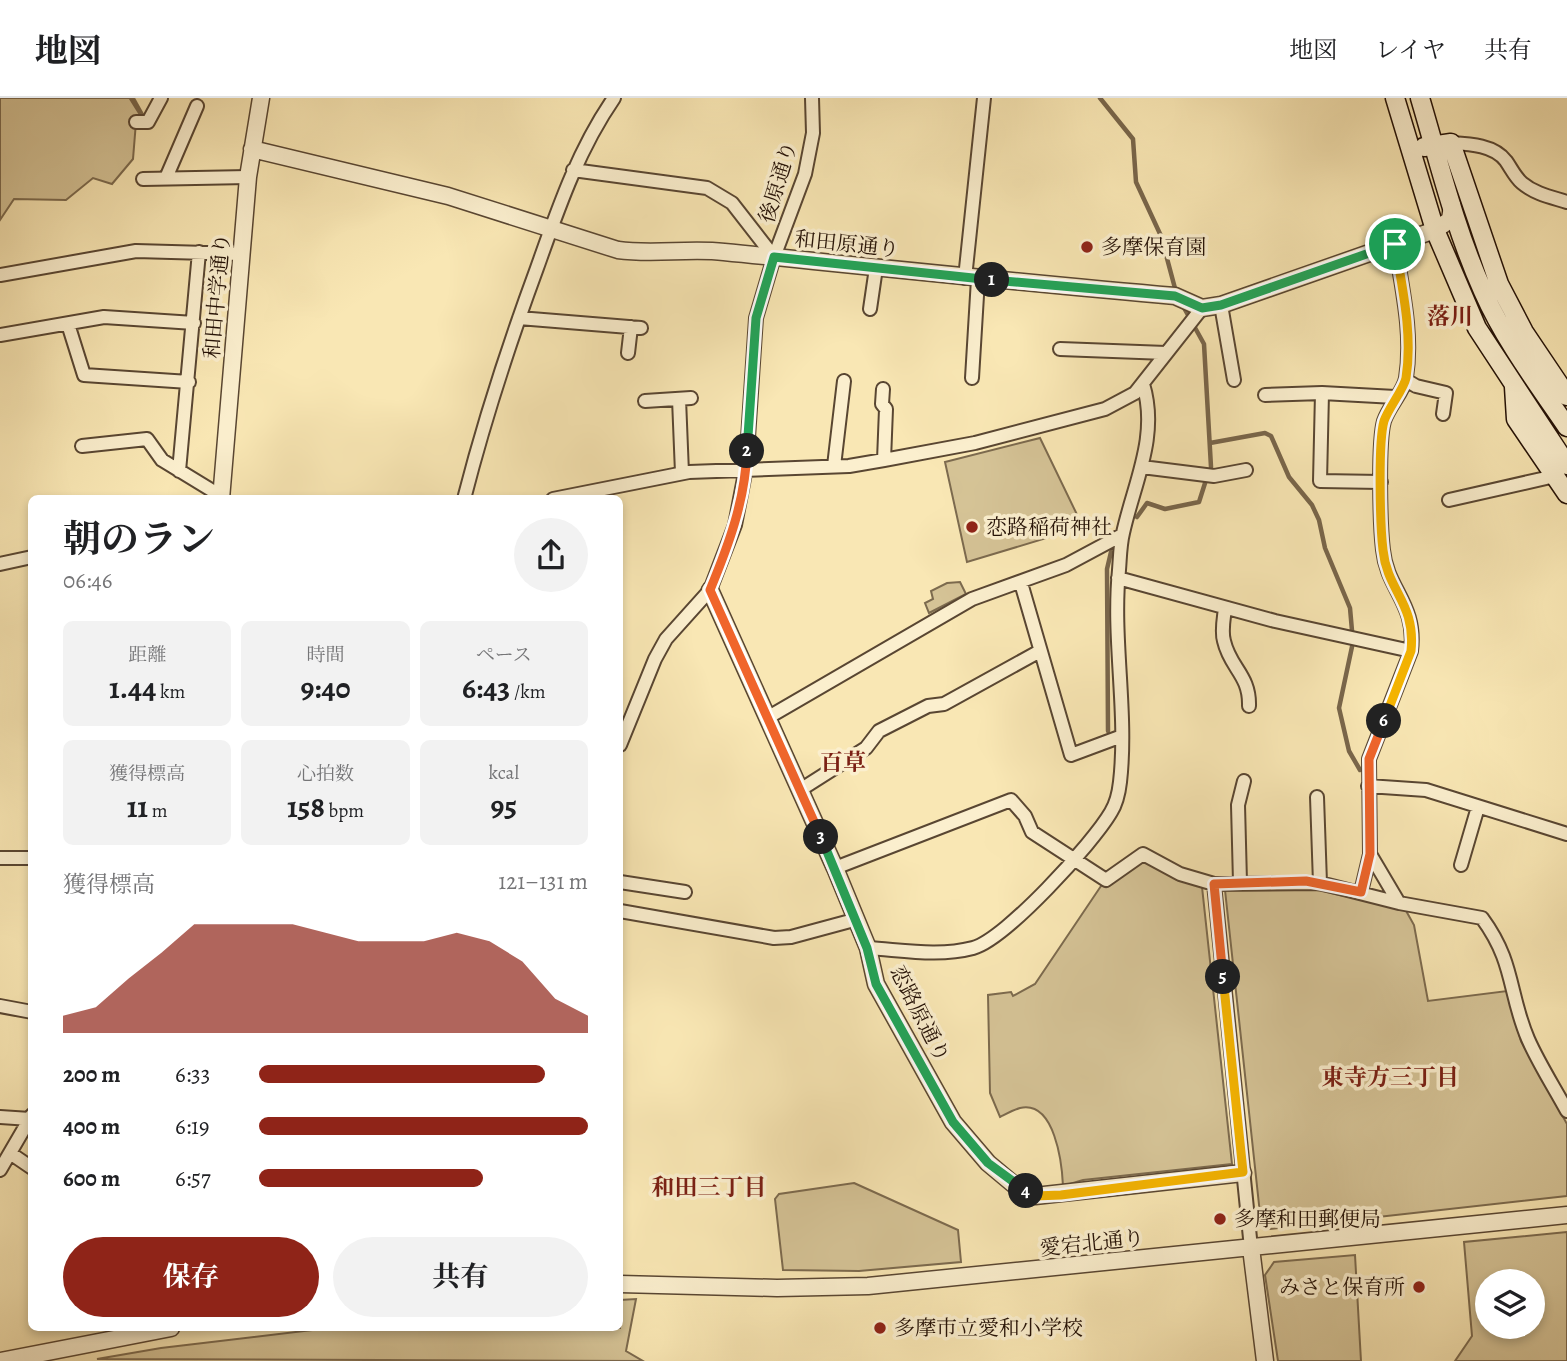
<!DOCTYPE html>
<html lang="ja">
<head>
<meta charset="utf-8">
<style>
  body { margin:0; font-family:Alegreya,"Noto Serif JP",serif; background:#f2f2f2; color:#202124; height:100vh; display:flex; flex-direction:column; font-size:26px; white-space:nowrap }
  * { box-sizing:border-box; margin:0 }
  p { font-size:23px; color:#757577 }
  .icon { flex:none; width:38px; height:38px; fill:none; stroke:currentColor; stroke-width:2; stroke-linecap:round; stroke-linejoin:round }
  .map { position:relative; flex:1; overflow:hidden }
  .panel { position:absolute; left:28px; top:397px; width:595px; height:836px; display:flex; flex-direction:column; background:#fff; border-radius:10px; box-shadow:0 4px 10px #0003 }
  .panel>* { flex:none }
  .tools { position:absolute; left:1475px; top:1171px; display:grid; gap:14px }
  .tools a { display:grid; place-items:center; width:70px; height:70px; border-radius:50%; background:#fff; box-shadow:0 4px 10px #0003; font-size:35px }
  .pin { position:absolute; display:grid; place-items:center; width:60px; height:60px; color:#fff; margin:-30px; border:4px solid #fff; border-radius:50%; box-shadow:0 2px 7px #0007 }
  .km { position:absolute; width:35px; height:35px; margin:-18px; border-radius:50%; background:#222; color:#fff; font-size:19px; line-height:35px; text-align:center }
  .round { display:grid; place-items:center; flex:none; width:74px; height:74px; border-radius:37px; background:#f2f2f2 }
  .summary { display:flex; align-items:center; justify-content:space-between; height:119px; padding:0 35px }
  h1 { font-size:38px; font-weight:700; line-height:52px }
  .figures { display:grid; grid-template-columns:repeat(3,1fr); gap:10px; height:119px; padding:7px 35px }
  .figures div { display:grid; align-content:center; border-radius:10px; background:#f2f2f2; text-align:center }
  .figures b { font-size:30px; font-weight:700 }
  .figures small { font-size:19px; font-weight:400 }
  .figures p { font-size:19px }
  .chart { height:196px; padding:14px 35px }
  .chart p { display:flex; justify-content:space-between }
  .chart svg { width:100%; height:126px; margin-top:7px; fill:#8f2418; opacity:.7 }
  .cta { display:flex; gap:14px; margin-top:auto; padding:14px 35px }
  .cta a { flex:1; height:80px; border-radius:42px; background:#8f2418; color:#fff; font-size:28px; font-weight:700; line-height:80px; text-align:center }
  .cta a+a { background:#f2f2f2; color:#202124 }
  ul { padding:0 35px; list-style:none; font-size:23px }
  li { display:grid; grid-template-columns:112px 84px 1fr; align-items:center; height:52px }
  li i { height:18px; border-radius:9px; background:#8f2418 }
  header { display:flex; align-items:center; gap:42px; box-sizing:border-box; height:98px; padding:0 35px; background:#fff; border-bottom:2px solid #e0e0e0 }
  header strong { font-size:33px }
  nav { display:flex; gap:38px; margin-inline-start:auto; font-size:24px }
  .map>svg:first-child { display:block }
  .green { fill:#d5c396; stroke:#7c6a4e; stroke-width:2; fill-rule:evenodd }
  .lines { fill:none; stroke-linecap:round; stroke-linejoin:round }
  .stream { stroke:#79664b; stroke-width:4.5 }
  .minor-casing { stroke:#594632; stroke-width:16 }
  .tertiary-casing { stroke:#594632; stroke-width:19 }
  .secondary-casing { stroke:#241106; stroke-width:21 }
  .minor { stroke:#fbefce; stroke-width:12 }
  .tertiary { stroke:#fbefce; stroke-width:16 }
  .secondary { stroke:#fbefce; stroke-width:18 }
  .split-1-casing { stroke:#fff; stroke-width:14 }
  .split-2-casing { stroke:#fff; stroke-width:14 }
  .split-3-casing { stroke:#fff; stroke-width:14 }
  .split-4-casing { stroke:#fff; stroke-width:14 }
  .split-5-casing { stroke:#fff; stroke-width:14 }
  .split-6-casing { stroke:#fff; stroke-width:14 }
  .split-7-casing { stroke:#fff; stroke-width:14 }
  .split-1 { stroke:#22a559; stroke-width:9 }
  .split-2 { stroke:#22a559; stroke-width:9 }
  .split-3 { stroke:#f0652b; stroke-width:9 }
  .split-4 { stroke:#22a559; stroke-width:9 }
  .split-5 { stroke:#f5b400; stroke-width:9 }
  .split-6 { stroke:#f0652b; stroke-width:9 }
  .split-7 { stroke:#f5b400; stroke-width:9 }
  .poi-dot { fill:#8f2418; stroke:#fbefce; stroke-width:2.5 }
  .labels { text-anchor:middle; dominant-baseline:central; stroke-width:7; stroke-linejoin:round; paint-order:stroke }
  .street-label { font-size:21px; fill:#241106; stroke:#fbefce }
  .poi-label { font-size:21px; fill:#241106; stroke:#fbefce; text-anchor:start }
  .neighbourhood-label { font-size:23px; font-weight:bold; fill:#7a1f14; stroke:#fbefce }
</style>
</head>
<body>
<header>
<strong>地図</strong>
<nav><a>地図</a><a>レイヤ</a><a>共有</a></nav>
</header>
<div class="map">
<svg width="1567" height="1263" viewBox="0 0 1567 1263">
  <rect width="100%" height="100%" fill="#f9e7b4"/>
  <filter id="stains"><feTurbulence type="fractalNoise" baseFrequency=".00286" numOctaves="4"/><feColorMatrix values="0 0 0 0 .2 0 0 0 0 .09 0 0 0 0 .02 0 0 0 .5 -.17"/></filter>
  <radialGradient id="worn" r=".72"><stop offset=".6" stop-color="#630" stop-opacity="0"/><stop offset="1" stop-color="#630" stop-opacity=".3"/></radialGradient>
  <path class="green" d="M0 0H134L143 16 136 24 133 61 112 86 93 80 66 102 14 101 0 122Z
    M1040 340 1083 429 967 464 945 364Z
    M960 484 966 496 929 515 925 505 933 501 931 493 947 485Z
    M1146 761 1198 784 1202 789 1232 1066 1083 1082 1063 1088C1062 1066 1055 1002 1020 1010 1013 1012 1006 1016 1000 1019L990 995 988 897 1011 894 1013 898 1035 886 1103 785 1108 788Z
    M1303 789 1405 811 1414 827 1428 903 1507 893 1521 943 1567 1026V1098L1270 1131 1261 1125 1225 792Z
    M854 1085 958 1132 961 1164 859 1173 783 1172 775 1101 779 1096Z
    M1567 1134V1263H1455L1472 1238 1464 1144ZM1488 1183H1533V1228H1488Z
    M1355 1157 1361 1263H1278L1265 1177 1274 1164Z
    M636 1201 626 1253 643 1263 97 1261 161 1250 329 1230H620V1202Z"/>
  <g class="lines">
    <path class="stream" d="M131 0 141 16
      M1100 0 1133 41 1136 84 1161 138 1176 194
      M1183 208 1204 246 1211 369
      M1210 345 1265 335 1271 338 1289 379 1312 407 1319 422 1325 450 1350 510 1353 544 1339 610 1349 653 1360 672
      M1137 419 1147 405 1165 411 1199 404 1206 382
      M1108 633 1107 471 1111 454"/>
    <defs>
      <path id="minor" d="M136 24H148L161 0
        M1451 45C1470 46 1494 47 1506 63 1511 70 1515 79 1522 85 1535 96 1551 99 1567 104
        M573 72 707 90 732 105 774 159
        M166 80 197 8
        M143 81 248 79
        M1395 146C1402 190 1413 236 1406 280 1404 293 1389 308 1384 323 1378 344 1380 427 1383 452 1387 492 1417 506 1411 553L1369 661 1370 756 1399 805
        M0 177 136 153 242 156
        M965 180 984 0
        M1221 207 1234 282
        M870 211 876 170
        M519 220 641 230
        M68 226 84 277 189 284
        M0 237 104 219 194 225
        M1060 251 1166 255
        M628 255 631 229
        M972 280 978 181
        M1406 282 1416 288 1446 295 1443 316
        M883 291 882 306 886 311 884 362
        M1322 295 1320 383 1381 384
        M1265 297 1322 295 1395 299
        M679 301 682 375
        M645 303 691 300
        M82 348 147 341 162 362 221 398
        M834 368 844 283
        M1142 369 1214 378 1246 372
        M179 373 199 154
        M464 401C484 323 509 246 537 170 558 111 578 52 614 0
        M553 401 689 374 849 368 884 362 975 345 1105 311 1135 295 1202 210
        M1449 402 1555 378
        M0 466 32 459
        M1118 480 1275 523 1411 553
        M1021 485 1071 657 1122 638
        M1225 510C1224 520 1221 533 1224 543 1230 570 1250 577 1249 608
        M767 620 972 501 1066 467 1122 437
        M620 647 655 561 666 541 710 492 735 427 746 370 756 220 774 159 805 76 813 35 812 0
        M1368 688 1426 692 1567 736
        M800 692 866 650 879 633 928 608 944 606 1040 553
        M1317 699 1320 785
        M0 760H32
        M1461 767 1478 709
        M835 770 1011 702 1025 718 1032 734 1106 782 1143 756 1180 776 1214 786 1320 785 1399 805 1482 820C1515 865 1508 894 1528 941 1539 966 1554 989 1567 1013
        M620 784 685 794
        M1240 784 1238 707 1244 683
        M1214 786 1251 1150
        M1361 794 1370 756
        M620 813 774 840 791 839 854 822
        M868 850C902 852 939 859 973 850 1006 841 1093 745 1111 714 1116 706 1119 693 1120 684 1128 614 1112 542 1119 472 1120 460 1120 447 1123 435 1134 385 1159 338 1143 286
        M0 908 32 914
        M0 1019 30 1021
        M10 1055 32 1070
        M0 1072 32 1017"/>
      <path id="tertiary" d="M252 51 448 98 618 152C653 157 689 150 724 154 874 169 1024 185 1175 198L1202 210 1221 207 1435 132 1450 122 1452 107
        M221 401 248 79 261 0
        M710 492 835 770 868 850 876 886 953 1024 988 1065 1018 1090 1035 1098 1243 1075
        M1251 1150 1265 1263
        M620 1186 777 1190 868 1188 1567 1117
        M1 1263 171 1230"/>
      <path id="secondary" d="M1395 0 1435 132 1477 230 1567 367
        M1420 0C1439 64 1455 131 1483 193 1504 241 1537 285 1567 329
        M1424 49 1451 45 1499 186 1524 234 1567 298
        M1514 289 1516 321 1567 396"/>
    </defs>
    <use href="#minor" class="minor-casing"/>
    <use href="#tertiary" class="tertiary-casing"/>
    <use href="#secondary" class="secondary-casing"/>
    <use href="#minor" class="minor"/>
    <use href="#tertiary" class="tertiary"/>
    <use href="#secondary" class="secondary"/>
  </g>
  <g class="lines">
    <defs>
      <path id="split-1" d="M992 182 1175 198 1202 210 1221 207 1395 146"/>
      <path id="split-2" d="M747 353 756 220 774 159 992 182"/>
      <path id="split-3" d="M747 353C745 403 729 446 710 492L821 739"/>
      <path id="split-4" d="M821 739 867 850 876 886 953 1024 988 1065 1026 1093"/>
      <path id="split-5" d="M1026 1093 1035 1098 1061 1097 1243 1074 1223 879"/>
      <path id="split-6" d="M1223 879 1214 786 1306 783 1361 794 1370 756 1369 661 1384 623"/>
      <path id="split-7" d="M1384 623 1411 553C1416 505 1387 493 1383 452 1380 427 1378 344 1384 323 1389 309 1404 291 1406 280 1413 236 1402 189 1395 146"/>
    </defs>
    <use href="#split-1" class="split-1-casing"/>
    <use href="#split-2" class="split-2-casing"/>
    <use href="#split-3" class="split-3-casing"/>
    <use href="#split-4" class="split-4-casing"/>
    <use href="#split-5" class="split-5-casing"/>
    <use href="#split-6" class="split-6-casing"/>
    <use href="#split-7" class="split-7-casing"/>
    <use href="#split-1" class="split-1"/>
    <use href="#split-2" class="split-2"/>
    <use href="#split-3" class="split-3"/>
    <use href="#split-4" class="split-4"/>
    <use href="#split-5" class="split-5"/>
    <use href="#split-6" class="split-6"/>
    <use href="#split-7" class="split-7"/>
  </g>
  <g class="poi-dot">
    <circle cx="1087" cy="149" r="7"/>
    <circle cx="972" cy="429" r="7"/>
    <circle cx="1220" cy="1121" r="7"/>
    <circle cx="1419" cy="1189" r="7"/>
    <circle cx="880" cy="1230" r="7"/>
  </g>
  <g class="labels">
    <g class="street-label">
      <text transform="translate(778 84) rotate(-73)">後原通り</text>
      <text transform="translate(847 146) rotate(6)">和田原通り</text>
      <text transform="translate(217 198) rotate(-85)">和田中学通り</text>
      <text transform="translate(920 916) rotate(63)">恋路原通り</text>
      <text transform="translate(1092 1145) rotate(-6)">愛宕北通り</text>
    </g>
    <g class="poi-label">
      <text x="1101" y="149">多摩保育園</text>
      <text x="986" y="429">恋路稲荷神社</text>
      <text x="1234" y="1121">多摩和田郵便局</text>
      <text x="1405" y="1189" text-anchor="end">みさと保育所</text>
      <text x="894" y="1230">多摩市立愛和小学校</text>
    </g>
    <g class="neighbourhood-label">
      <text x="1450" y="218">落川</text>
      <text x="843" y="664">百草</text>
      <text x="1390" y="979">東寺方三丁目</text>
      <text x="709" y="1089">和田三丁目</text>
    </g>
  </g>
  <rect width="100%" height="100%" filter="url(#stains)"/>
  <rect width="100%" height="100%" fill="url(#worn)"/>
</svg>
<div class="tools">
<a><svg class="icon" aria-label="layers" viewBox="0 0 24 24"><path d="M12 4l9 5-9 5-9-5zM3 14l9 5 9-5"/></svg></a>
</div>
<div class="pin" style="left:1395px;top:146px;background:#1e9e55"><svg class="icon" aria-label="arrive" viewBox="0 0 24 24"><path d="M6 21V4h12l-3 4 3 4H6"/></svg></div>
<b class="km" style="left:992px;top:182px">1</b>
<b class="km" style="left:747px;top:353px">2</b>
<b class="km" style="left:821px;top:739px">3</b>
<b class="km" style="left:1026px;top:1093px">4</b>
<b class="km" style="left:1223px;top:879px">5</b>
<b class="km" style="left:1384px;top:623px">6</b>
<section class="panel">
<div class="summary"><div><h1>朝のラン</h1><p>06:46</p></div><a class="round"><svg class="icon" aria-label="share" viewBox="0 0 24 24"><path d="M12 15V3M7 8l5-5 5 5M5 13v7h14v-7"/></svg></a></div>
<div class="figures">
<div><p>距離</p><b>1.44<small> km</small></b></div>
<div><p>時間</p><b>9:40</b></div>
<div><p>ペース</p><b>6:43<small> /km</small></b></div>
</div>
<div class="figures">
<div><p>獲得標高</p><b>11<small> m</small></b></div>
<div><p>心拍数</p><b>158<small> bpm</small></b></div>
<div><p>kcal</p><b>95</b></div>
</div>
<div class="chart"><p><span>獲得標高</span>121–131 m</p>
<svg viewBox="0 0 160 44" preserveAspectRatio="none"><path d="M0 44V38L10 35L20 25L30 16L40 6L50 6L60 6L70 6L80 9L90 12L100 12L110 12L120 9L130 12L140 19L150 32L160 38V44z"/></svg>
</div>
<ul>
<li><b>200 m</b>6:33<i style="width:87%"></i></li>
<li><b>400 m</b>6:19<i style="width:100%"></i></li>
<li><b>600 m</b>6:57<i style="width:68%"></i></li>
</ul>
<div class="cta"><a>保存</a><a>共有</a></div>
</section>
</div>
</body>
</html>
